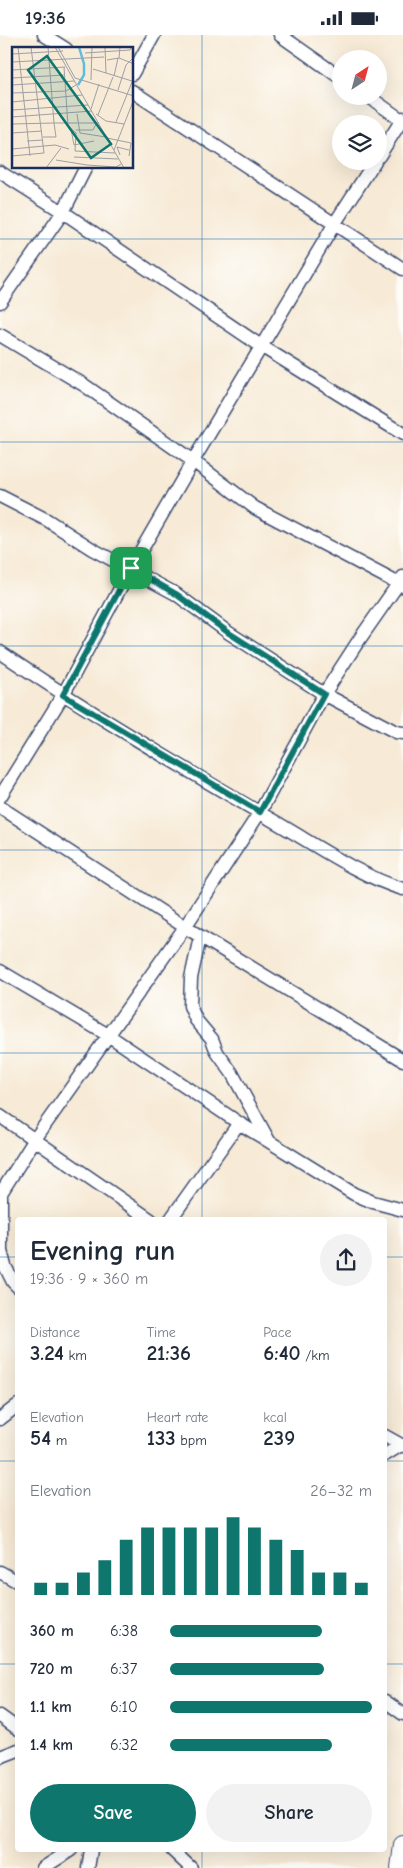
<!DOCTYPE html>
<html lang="en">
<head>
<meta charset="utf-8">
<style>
  body { margin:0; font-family:"Comic Neue",sans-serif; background:#f2f2f3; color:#1f2937; height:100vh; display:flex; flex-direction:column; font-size:19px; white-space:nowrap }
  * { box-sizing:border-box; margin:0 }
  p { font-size:16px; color:#747a83 }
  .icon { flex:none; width:28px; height:28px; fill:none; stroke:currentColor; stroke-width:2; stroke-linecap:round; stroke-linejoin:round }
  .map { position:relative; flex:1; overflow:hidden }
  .panel { position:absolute; left:15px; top:1182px; width:372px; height:635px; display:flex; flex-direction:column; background:#fff; border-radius:5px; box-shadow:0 5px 20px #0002 }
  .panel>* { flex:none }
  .needle { width:32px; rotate:36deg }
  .buttons { position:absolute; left:332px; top:15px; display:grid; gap:10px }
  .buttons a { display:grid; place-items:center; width:55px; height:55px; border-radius:50%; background:#fff; box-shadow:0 5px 20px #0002; font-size:25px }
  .pin { position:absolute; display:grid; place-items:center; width:42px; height:42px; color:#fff; margin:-21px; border-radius:10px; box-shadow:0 2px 8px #0006 }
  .round { display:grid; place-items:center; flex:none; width:52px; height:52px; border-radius:26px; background:#f2f2f3 }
  .headline { display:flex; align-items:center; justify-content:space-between; height:85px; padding:0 15px }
  h1 { font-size:28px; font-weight:800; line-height:38px }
  .metrics { display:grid; grid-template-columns:repeat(3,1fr); gap:8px; height:85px; padding:5px 15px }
  .metrics div { display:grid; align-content:center }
  .metrics b { font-size:21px; font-weight:800 }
  .metrics small { font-size:14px; font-weight:400 }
  .metrics p { font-size:14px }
  .chart { height:140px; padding:10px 15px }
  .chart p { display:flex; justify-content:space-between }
  .chart svg { width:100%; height:90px; margin-top:5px; stroke:#0f766e; stroke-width:6 }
  .cta { display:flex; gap:10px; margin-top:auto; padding:10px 15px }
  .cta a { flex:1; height:58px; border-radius:30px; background:#0f766e; color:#fff; font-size:20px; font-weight:800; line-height:58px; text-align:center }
  .cta a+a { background:#f2f2f3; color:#1f2937 }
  ul { padding:0 15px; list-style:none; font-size:16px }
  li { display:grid; grid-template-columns:80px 60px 1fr; align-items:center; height:38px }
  li i { height:12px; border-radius:6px; background:#0f766e }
  .status { display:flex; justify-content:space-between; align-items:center; height:35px; padding:0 25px; background:#fff; direction:ltr }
  .status svg { height:14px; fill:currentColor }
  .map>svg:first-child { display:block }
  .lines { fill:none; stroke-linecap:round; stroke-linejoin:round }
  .minor-casing { stroke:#3c4b70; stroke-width:15 }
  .secondary-casing { stroke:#3c4b70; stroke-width:20 }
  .minor { stroke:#fff; stroke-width:12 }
  .secondary { stroke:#fff; stroke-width:18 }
  .route-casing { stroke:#fff; stroke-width:10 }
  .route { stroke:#0f766e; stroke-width:6 }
  .grid { fill:none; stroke:#1f6fb2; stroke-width:1; stroke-opacity:0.55 }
  .inset-river { fill:none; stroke:#5fbddd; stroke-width:2.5 }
  .inset-road { fill:none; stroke:#9f9fa6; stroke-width:1 }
  .view { fill:#0f766e; fill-opacity:0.15; stroke:#0f766e; stroke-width:2.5 }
  .inset-edge { fill:none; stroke:#1b2f5e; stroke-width:2.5 }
</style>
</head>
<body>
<div class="status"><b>19:36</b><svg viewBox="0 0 49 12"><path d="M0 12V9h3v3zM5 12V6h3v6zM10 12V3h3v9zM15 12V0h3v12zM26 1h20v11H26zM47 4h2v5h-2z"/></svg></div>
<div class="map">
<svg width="403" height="1833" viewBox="0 0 403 1833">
  <rect width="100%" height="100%" fill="#fdfcf7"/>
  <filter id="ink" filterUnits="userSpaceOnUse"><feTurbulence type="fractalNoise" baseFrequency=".02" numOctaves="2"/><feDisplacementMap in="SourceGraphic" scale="10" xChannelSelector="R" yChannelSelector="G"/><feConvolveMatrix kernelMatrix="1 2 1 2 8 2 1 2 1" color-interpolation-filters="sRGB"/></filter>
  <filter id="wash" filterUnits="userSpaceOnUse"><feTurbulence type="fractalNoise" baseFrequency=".0096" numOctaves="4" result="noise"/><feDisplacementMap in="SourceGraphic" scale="20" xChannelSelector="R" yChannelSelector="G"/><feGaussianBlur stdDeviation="1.12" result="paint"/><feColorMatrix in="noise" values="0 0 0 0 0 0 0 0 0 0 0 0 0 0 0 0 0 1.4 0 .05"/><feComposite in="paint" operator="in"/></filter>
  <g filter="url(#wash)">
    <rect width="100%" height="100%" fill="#f7ead6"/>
  </g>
  <g filter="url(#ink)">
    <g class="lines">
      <defs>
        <path id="minor" d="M44 0 66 14
          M280 0 341 43
          M132 39 154 0
          M132 56 403 234
          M368 61 403 86
          M379 121 403 83
          M0 137 63 177 261 311 403 399
          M0 267 63 177 86 132
          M0 300 84 350 193 426 255 473 403 551
          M0 461 47 485 92 514 176 559 229 598 324 659 396 697 403 698
          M0 617C88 677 180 731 272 785 311 807 361 842 403 854
          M0 762 63 660 131 533 193 426 335 188 375 126
          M0 772 185 892 403 1025
          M200 902 191 943 190 971 196 985 212 1004 217 1017 232 1038 269 1106
          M0 936 108 1000 239 1088 354 1159 373 1167 403 1175
          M0 1081 151 1185
          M170 1185 239 1088
          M18 1252 13 1247 5 1231 1 1216V1158L35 1104 185 892 260 777 324 659 359 605 403 542
          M0 1384 18 1370
          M385 1401 403 1411
          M385 1420 401 1410
          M0 1537 18 1547
          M385 1666 403 1679
          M0 1681 18 1694
          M0 1722 18 1715
          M172 1815 191 1833
          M43 1833 71 1815
          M88 1833 91 1815"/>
        <path id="secondary" d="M400 1833 403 1810"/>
      </defs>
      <use href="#minor" class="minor-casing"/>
      <use href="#secondary" class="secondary-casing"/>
      <use href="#minor" class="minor"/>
      <use href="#secondary" class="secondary"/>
    </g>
  </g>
  <g class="lines" filter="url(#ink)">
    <defs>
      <path id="route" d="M131 533 176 559 229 598 324 659 260 777 63 660Z"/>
    </defs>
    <use href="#route" class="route-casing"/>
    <use href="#route" class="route"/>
  </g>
  <path class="grid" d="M202 0V1185M0 204H403M0 407H403M0 611H403M0 815H403M0 1018H403M0 1222H18M385 1222H403M0 1426H18M385 1426H403M0 1629H18M385 1629H403M202 1815V1833"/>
  <g transform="translate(12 12)">
    <rect width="121" height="121" fill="#f7ead6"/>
    <path class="inset-river" d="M66 38 72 28V17L67 0"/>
    <path class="inset-road" d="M6 0 18 109M36 0 42 76H87M43 0 112 121M46 0 63 31 122 49M93 0 94 26M73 6 118 3 120 0M0 7 51 4M107 11 122 17M95 13 107 11 108 0M0 15 92 10M52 20 56 79 64 86 63 104 103 106M81 22 120 34M0 23 53 20M102 29 106 11M0 31 53 28M79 33 80 0M0 38 62 34M106 43 114 18 122 10M0 46 54 44 64 38M0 55 70 48M79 62 87 37M0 63 76 58M65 67 68 86 94 90M84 67 94 74 112 77M86 68 101 30M0 70 80 64M104 75 122 30M0 77 42 76 44 90H31M59 82 62 98 82 94M64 83H81L84 77M0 86 30 84M95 91 119 96 117 109M15 94 31 93M0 102 43 98 57 102M102 103 122 52M108 108 105 100 117 103M0 109 32 106 19 0M62 110 106 112M44 113 75 118 104 120 109 117M34 121 49 101"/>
    <path class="view" d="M35 9 99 97 79 111 16 23Z"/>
    <rect width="121" height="121" class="inset-edge"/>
  </g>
</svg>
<div class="buttons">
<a><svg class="needle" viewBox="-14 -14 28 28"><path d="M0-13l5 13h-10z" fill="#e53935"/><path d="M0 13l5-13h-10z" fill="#747a83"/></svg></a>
<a><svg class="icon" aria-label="layers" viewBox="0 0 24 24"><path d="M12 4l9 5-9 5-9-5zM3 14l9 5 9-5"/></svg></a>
</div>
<div class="pin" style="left:131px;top:533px;background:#1e9e55"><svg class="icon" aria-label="arrive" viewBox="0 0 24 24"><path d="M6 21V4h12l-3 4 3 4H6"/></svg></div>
<section class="panel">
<div class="headline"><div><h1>Evening run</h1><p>19:36 · 9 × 360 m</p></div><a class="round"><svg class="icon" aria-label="share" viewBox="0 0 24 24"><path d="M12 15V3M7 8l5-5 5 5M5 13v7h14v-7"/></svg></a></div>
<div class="metrics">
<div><p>Distance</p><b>3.24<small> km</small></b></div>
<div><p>Time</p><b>21:36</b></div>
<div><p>Pace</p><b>6:40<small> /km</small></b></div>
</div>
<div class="metrics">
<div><p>Elevation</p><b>54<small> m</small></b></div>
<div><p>Heart rate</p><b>133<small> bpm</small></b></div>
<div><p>kcal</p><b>239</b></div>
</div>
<div class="chart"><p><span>Elevation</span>26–32 m</p>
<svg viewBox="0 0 160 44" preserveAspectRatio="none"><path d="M5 44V38M15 44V38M25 44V33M35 44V27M45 44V17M55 44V11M65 44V11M75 44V11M85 44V11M95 44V6M105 44V11M115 44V17M125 44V22M135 44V33M145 44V33M155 44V38"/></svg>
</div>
<ul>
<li><b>360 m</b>6:38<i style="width:75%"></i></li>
<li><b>720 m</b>6:37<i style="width:76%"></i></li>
<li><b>1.1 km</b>6:10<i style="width:100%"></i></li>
<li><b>1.4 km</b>6:32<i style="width:80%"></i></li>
</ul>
<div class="cta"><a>Save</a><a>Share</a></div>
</section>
</div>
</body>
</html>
